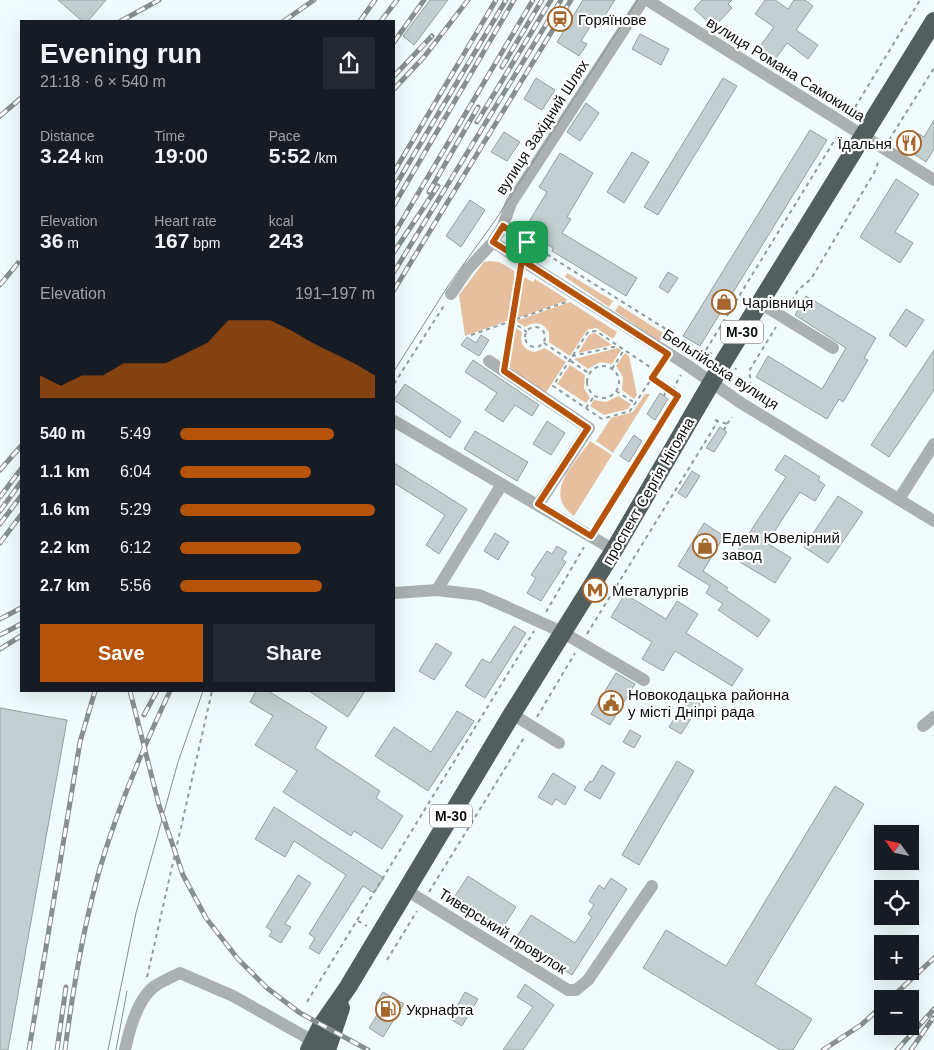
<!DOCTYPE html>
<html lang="en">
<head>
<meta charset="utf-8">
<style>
  body { margin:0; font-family:Helvetica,sans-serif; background:#242831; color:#f1f3f6; height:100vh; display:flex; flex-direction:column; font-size:19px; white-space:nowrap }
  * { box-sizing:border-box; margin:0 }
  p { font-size:16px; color:#9ea1a6 }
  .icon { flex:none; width:28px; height:28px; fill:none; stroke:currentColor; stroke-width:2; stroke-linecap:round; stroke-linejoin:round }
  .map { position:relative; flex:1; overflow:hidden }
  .details { position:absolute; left:20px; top:20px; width:375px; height:672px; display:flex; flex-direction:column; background:#171b24; border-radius:0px; box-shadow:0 5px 20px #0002 }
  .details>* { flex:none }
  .needle { width:32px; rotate:303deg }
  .controls { position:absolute; left:874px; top:825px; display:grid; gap:10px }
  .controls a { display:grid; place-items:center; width:45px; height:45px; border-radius:0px; background:#171b24; box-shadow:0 5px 20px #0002; font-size:25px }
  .pin { position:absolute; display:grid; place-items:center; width:42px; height:42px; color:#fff; margin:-21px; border-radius:10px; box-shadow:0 2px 8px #0006 }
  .round { display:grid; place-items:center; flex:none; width:52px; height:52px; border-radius:0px; background:#242831 }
  .overview { display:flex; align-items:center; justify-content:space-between; height:85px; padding:0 20px }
  h1 { font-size:28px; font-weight:700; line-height:38px }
  .figures { display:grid; grid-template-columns:repeat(3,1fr); gap:8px; height:85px; padding:5px 20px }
  .figures div { display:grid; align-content:center }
  .figures b { font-size:21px; font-weight:700 }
  .figures small { font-size:14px; font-weight:400 }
  .figures p { font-size:14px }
  .chart { height:140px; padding:10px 20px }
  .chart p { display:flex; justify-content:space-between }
  .chart svg { width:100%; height:90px; margin-top:5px; fill:#b45309; opacity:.7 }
  .primary-button { display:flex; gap:10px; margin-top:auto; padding:10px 20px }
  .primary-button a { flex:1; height:58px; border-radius:0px; background:#b45309; color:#fff; font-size:20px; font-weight:700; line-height:58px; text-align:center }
  .primary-button a+a { background:#242831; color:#f1f3f6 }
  ul { padding:0 20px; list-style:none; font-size:16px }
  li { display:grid; grid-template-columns:80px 60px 1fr; align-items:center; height:38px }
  li i { height:12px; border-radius:6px; background:#b45309 }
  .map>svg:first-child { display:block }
  .green { fill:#e6bf9f }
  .building { fill:#c3cfd0; stroke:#949fa1 }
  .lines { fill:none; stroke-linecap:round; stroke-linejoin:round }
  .path { stroke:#929a9b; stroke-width:2; stroke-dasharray:4 4; stroke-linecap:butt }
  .minor { stroke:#abb0b1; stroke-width:12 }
  .highway { stroke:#535e5f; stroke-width:18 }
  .tram { stroke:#878f90; stroke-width:1 }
  .rail-casing { stroke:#878f90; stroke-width:5 }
  .rail { stroke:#fff; stroke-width:3; stroke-dasharray:9; stroke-linecap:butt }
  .route-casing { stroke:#fff; stroke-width:10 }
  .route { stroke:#b45309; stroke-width:6 }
  .labels { text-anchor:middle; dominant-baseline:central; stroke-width:4.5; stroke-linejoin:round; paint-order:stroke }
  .shield { fill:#fff; stroke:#545757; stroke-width:1 }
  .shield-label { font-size:14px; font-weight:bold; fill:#0b0f0f }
  .poi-label { font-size:15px; fill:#0b0f0f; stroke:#fff; text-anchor:start }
  .street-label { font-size:15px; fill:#0b0f0f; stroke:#fff }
</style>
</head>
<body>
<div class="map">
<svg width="934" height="1050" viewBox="0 0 934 1050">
  <rect width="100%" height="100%" fill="#f0fcfd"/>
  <path class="green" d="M490 261 499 262 514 271 515 280 509 320 465 336 459 295 484 262Z
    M567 273 613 301 609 307 565 277Z
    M524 277 533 282 535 279 568 300 515 319 520 281Z
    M570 302 617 332 613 339 596 328 587 330 570 356 549 342V332C544 323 534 320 525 327L516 321Z
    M619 305 671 338 668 343 662 339 659 341 615 311Z
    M513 326 522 332C519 343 524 350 535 352L545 348 566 362 545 394 512 373 508 359Z
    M595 333 612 345 578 353 589 335Z
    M618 348 621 350 612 364 600 362 588 369 574 359Z
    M625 353 629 356 637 395 634 399 622 390 623 377 616 366Z
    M570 365 585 375 584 388 590 398 586 403 557 384Z
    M645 394H650L613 453 596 441 611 418 633 412Z
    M618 396 631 404 628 409 604 415 590 406 594 400 606 402Z
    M590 441 612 455 574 516C542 493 574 465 590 441Z"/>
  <path class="building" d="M58 0H106L88 21H82Z
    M430 0H448L414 45 403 36Z
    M583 0H615L602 20 597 16 581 41 587 44 579 56 557 42Z
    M702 0H732L728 4 732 8 714 27 694 9Z
    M765 0H775L788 9 794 0H805L813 6 796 30 818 45 808 59 787 43 774 61 758 49 774 27 755 14Z
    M640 34 669 49 661 65 632 49Z
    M536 78 555 90 542 110 524 99Z
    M723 78 737 86 658 215 644 207Z
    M586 103 599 113 580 141 567 132Z
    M934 120V149L926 162 902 146 912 130 924 137Z
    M810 130 827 140 700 346 683 336Z
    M504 132 520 142 507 161 491 152Z
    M632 152 649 162 624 203 607 192Z
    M560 153 593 173 567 217 571 219 562 233 637 278 626 296 552 251 553 248 524 230 547 192 539 187Z
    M896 179 919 194 895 232 913 243 900 263 860 237Z
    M470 200 485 210 461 247 446 236Z
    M668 272 678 278 668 293 659 287Z
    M806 296 876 338 864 358 868 360 843 402 839 399 827 419 756 377 768 356 822 389 846 348 795 315Z
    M906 309 924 320 906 347 889 335Z
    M481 335 489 340 479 356 461 345 467 337 476 343Z
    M934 350V390L889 457 871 445Z
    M473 360 539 405 532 416 515 405 503 422 485 410 497 393 465 372Z
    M405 384 461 421 450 438 394 400Z
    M660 393 668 399 655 420 647 414Z
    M547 421 565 433 551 455 533 444Z
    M720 427 727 432 714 452 706 448Z
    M475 431 528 462 517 481 464 449Z
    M634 435 642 441 629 462 620 456Z
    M785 455 820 477 818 480 825 485 815 501 800 492 767 543 791 558 775 583 733 558 786 477 775 470Z
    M394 463 467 509 439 554 426 545 445 515 394 483Z
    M692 471 700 476 686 498 678 493Z
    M838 496 863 512 828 563 804 547Z
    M704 523 724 536 703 571 728 588 726 590 770 620 758 637 718 610 723 604 706 593 710 586 678 566Z
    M495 533 509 542 498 560 484 551Z
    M557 546 567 552 562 559 566 562 541 601 527 593 536 578 531 575 547 551 552 554Z
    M625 594 666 619 677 601 698 614 686 633 743 669 732 686 675 651 663 671 642 659 652 642 611 617Z
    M514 626 526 633 485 698 465 686 482 659 490 663Z
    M436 643 452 653 434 680 419 671Z
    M616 673 635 684 610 725 591 714Z
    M256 691H268L327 727 315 748 380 791 376 798 403 816 382 849 354 831 351 836 283 792 297 771 255 745 273 716 250 702Z
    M309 691H365L348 717Z
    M689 695 701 703 681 734 669 727Z
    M0 708 67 720 8 1050H0Z
    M457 711 474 721 428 791 375 756 394 727 431 752Z
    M630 730 641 736 634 748 623 742Z
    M677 761 694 771 639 865 622 855Z
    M602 765 615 773 600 799 584 790 590 781 592 782Z
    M553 773 576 787 565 805 556 799 552 805 538 797Z
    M835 786 864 804 755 984 812 1019 793 1050H780L643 968 666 930 726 966Z
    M274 807 384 878 374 893 363 886 319 954 309 948 315 938 309 934 346 875 294 841 285 857 255 839Z
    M298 875 311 883 285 924 291 927 281 943 269 936 272 931 266 927Z
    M468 876 516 907 500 932 483 920 485 916 455 896Z
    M611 878 627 889 572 975 516 938 531 915 575 943 592 917 588 914 594 905 589 901 599 885 604 889Z
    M525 984 554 1005 523 1050H503L533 1007 517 997Z
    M383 992 404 1004 383 1037 369 1028 382 1007 376 1003Z
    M465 992 478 999 462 1026 450 1019Z"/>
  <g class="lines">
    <path class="path" d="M851 114 920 0
      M889 140 934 68
      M513 233 699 350
      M788 308 798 290 811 279 874 173 879 160
      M511 321 527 332
      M525 337a10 10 0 1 1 20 0a10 10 0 1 1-20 0Z
      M471 335 566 302
      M544 343 590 374
      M706 350 839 133
      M695 352 706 350 712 354
      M572 356 618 346
      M506 357 519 273
      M587 382a16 16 0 1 1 32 0a16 16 0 1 1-32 0Z
      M612 369 624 350
      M656 371 596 331 588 332 553 386 602 419 630 411 662 363
      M732 377 736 368
      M652 378 667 387
      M394 384 445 304
      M672 390 681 375
      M616 391 635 403
      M746 393 751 382 749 371 776 327
      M664 396 667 387 682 400
      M586 408 595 395
      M715 420 727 424 724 430
      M727 424 732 417
      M597 526 678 396
      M546 612 584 547
      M587 634 718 421
      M537 717 575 653
      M429 892 525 736
      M358 921 367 926
      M387 960 417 911
      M147 977 212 691
      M307 1002 534 631"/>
    <path class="minor" d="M647 0 934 180
      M493 242 687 365 741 403 934 521
      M451 294 468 269 493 242 503 226 511 203 643 0
      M760 303 833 348
      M489 361 589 428 538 505
      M394 421 614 550
      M899 499 934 444
      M437 590 479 595 498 603 562 632 644 680
      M394 593 437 590 502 484
      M512 714 559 743
      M923 726 934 717
      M406 890 568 990H576L588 980 652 886
      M125 1050C129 1031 138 998 155 986 163 981 172 977 180 973L233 996 320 1045"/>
    <path class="highway" d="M309 1050 321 1026 348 987 512 714 614 550 724 361 934 21
      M327 1050 341 1008"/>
    <path class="tram" d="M394 371 448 286 496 219 638 0
      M108 1050 136 913 178 762 203 691
      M116 1050 127 991"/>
    <defs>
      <path id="rail" d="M121 21 159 0
        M284 21 314 0
        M360 21 375 0
        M381 21 397 0
        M394 42 424 0
        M502 67 542 0
        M394 76 432 36
        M394 89 424 57 468 0
        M0 116 21 98
        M477 122 551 0
        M394 172 496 0
        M394 188 506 0
        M429 192 478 107
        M394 205 514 0
        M394 234 533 0
        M394 252 438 186
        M394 272 561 0
        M0 285 18 263
        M394 290 571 0
        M0 470 21 446
        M0 497 21 469
        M0 511 21 482
        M0 524 21 496
        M0 543 21 515
        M0 619 21 608
        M0 635 21 624
        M0 649 21 636
        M130 691 159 805 183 875 206 918 238 959 267 988 300 1013 368 1050
        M144 715 157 691
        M890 999 934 958
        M29 1050 80 742 95 691
        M57 1050 66 987
        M65 1050C73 988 83 928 100 868 118 807 143 748 170 691
        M823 1050 861 1025 882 1006
        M897 1050 934 1009
        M911 1050 933 1018"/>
    </defs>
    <use href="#rail" class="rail-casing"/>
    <use href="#rail" class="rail"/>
  </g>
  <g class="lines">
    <defs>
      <path id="route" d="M527 242 503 226 493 242 522 260 504 371 588 428 538 504 591 536 678 396 652 378 668 354 522 260 527 242"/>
    </defs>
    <use href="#route" class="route-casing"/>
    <use href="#route" class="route"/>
  </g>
  <defs>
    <symbol id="station-ring" viewBox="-11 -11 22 22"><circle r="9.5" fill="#fff" stroke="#a4662b" stroke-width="1.5"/><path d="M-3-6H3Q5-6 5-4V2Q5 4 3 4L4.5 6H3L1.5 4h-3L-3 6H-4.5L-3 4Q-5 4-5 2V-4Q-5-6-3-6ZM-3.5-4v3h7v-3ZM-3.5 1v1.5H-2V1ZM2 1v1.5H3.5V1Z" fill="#a4662b"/></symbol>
    <symbol id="restaurant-ring" viewBox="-11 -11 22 22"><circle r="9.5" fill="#fff" stroke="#a4662b" stroke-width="1.5"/><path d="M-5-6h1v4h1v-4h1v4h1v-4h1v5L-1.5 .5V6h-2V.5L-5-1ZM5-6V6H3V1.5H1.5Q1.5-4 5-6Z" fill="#a4662b"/></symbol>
    <symbol id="shop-ring" viewBox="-11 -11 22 22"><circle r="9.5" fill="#fff" stroke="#a4662b" stroke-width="1.5"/><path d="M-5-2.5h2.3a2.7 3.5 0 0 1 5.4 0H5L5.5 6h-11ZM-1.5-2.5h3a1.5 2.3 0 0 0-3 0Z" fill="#a4662b"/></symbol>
    <symbol id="metro-ring" viewBox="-11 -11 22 22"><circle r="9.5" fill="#fff" stroke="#a4662b" stroke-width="1.5"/><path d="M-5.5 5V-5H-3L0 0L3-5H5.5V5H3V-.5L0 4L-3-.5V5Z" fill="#a4662b"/></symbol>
    <symbol id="civic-ring" viewBox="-11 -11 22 22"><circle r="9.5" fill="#fff" stroke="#a4662b" stroke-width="1.5"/><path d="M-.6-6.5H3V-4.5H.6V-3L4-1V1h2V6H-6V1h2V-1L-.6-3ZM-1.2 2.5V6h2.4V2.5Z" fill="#a4662b"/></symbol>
    <symbol id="fuel-ring" viewBox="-11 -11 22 22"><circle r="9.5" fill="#fff" stroke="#a4662b" stroke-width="1.5"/><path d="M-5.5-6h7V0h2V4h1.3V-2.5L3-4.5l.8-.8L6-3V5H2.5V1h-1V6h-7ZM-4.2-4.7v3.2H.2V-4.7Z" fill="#a4662b"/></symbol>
  </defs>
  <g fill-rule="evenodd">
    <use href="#station-ring" x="546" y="5" width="28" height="28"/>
    <use href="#restaurant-ring" x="895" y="129" width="28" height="28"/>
    <use href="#shop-ring" x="710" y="288" width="28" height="28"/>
    <use href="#shop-ring" x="691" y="532" width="28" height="28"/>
    <use href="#metro-ring" x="581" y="576" width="28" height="28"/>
    <use href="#civic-ring" x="597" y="689" width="28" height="28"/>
    <use href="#fuel-ring" x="374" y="995" width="28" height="28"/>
  </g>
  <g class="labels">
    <g class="shield">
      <rect x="721" y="320.5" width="42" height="23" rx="4"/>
      <rect x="430" y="804.5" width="42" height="23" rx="4"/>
    </g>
    <g class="shield-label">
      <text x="742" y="332">М-30</text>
      <text x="451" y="816">М-30</text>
    </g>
    <g class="poi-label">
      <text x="578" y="19">Горяїнове</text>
      <text x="892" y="143" text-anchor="end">Їдальня</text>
      <text x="742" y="302">Чарівниця</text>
      <text x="722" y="537">Едем Ювелірний<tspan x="722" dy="17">завод</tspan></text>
      <text x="612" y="590">Металургів</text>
      <text x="628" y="694">Новокодацька районна<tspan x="628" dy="17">у місті Дніпрі рада</tspan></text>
      <text x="406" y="1009">Укрнафта</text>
    </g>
    <g class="street-label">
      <text transform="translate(786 69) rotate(32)">вулиця Романа Самокиша</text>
      <text transform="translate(542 127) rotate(-57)">вулиця Західний Шлях</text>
      <text transform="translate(721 369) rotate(33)">Бельгійська вулиця</text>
      <text transform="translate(648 491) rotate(-60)">проспект Сергія Нігояна</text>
      <text transform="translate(503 931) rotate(32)">Тиверський провулок</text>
    </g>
  </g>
</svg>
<div class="controls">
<a><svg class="needle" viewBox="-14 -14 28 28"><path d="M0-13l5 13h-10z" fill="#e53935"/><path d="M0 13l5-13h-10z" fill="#9ea1a6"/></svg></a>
<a><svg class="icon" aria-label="locate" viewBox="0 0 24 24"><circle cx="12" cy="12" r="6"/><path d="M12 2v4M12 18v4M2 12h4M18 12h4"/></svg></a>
<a>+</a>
<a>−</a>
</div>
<div class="pin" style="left:527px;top:242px;background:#1e9e55"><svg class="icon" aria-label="arrive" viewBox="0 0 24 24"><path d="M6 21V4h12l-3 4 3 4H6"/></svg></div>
<section class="details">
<div class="overview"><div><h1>Evening run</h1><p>21:18 · 6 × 540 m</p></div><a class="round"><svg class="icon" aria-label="share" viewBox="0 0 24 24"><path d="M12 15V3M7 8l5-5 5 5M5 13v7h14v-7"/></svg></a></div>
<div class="figures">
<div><p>Distance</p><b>3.24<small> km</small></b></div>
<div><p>Time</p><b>19:00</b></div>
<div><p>Pace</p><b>5:52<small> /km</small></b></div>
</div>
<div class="figures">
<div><p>Elevation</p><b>36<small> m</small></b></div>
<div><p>Heart rate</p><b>167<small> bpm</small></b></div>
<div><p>kcal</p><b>243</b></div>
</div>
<div class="chart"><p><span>Elevation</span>191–197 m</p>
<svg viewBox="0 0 160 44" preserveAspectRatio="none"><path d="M0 44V33L10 38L20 33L30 33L40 27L50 27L60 27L70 22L80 17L90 6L100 6L110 6L120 11L130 17L140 22L150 27L160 33V44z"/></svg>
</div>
<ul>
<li><b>540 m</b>5:49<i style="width:79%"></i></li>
<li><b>1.1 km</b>6:04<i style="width:67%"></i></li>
<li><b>1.6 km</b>5:29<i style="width:100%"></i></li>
<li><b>2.2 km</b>6:12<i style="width:62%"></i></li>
<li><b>2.7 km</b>5:56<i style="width:73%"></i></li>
</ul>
<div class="primary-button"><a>Save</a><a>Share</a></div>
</section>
</div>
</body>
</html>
